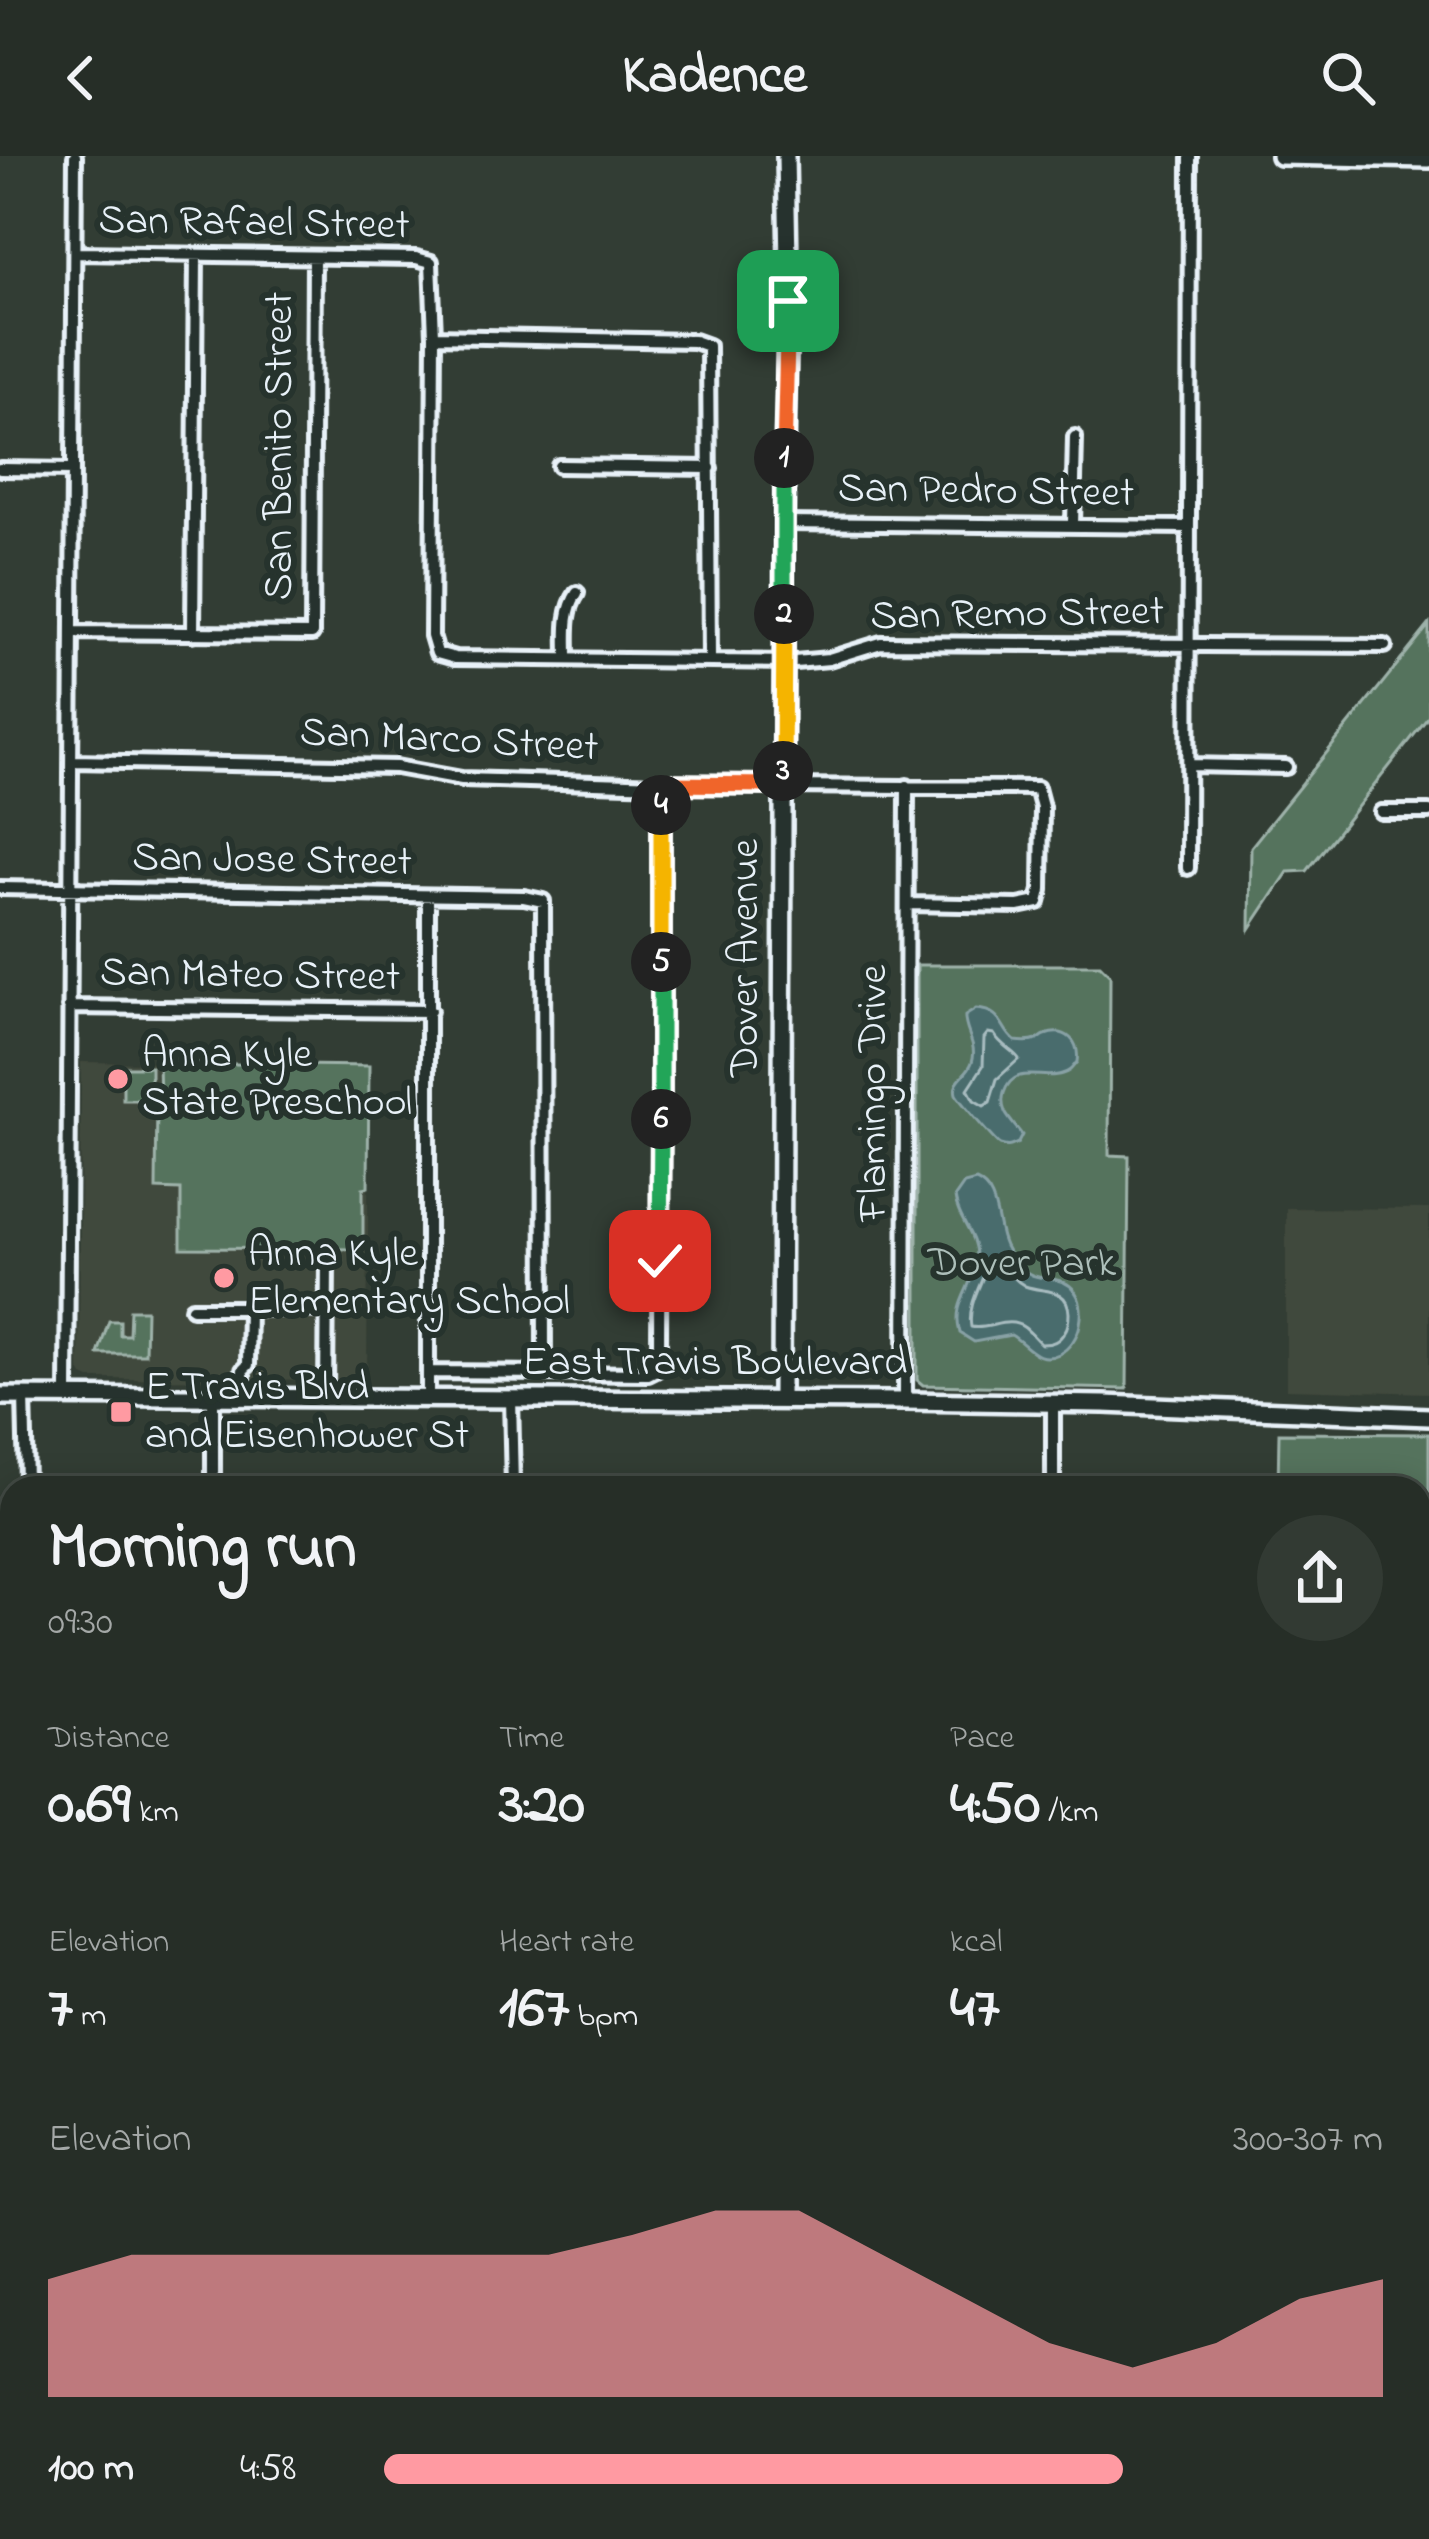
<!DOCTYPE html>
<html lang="en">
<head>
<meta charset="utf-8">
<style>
  body { margin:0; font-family:"Indie Flower",sans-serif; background:#323a33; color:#f1f3f6; height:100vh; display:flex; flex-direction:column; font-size:45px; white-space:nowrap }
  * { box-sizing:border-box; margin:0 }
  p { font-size:39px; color:#a4a8a7 }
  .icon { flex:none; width:66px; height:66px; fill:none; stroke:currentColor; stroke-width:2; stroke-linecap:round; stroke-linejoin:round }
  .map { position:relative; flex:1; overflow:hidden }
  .panel { position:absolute; left:0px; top:1320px; width:1431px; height:1065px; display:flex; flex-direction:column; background:#262e27; border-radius:36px 36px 0 0; box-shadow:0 6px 30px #0003,0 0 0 3px #424a44 }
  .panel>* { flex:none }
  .pin { position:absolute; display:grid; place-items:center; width:102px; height:102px; color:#fff; margin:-51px; border-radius:24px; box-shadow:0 6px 18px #0006 }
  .km { position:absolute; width:60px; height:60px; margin:-30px; border-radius:50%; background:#222; color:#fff; font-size:33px; line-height:60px; text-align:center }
  .round { display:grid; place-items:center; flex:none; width:126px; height:126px; border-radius:63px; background:#323a33 }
  .head { display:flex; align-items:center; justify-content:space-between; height:204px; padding:0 48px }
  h1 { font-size:66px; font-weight:700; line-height:90px }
  .metrics { display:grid; grid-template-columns:repeat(3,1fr); gap:18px; height:204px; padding:12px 48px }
  .metrics div { display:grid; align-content:center }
  .metrics b { font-size:60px; font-weight:700 }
  .metrics small { font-size:33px; font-weight:400 }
  .metrics p { font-size:33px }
  .chart { height:336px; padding:24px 48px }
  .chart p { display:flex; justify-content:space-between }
  .chart svg { width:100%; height:216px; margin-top:12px; fill:#ff9aa2; opacity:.7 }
  ul { padding:0 48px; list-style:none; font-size:39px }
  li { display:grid; grid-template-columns:192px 144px 1fr; align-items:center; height:90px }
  li i { height:30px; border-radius:15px; background:#ff9aa2 }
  header { display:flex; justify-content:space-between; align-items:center; height:156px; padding:0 48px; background:#262e27; font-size:54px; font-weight:700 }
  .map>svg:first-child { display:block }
  .built { fill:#41483c }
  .green { fill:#54735d; stroke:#9eb2aa; stroke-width:3 }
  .water { fill:#486c6d; stroke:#88a1a5; stroke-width:3 }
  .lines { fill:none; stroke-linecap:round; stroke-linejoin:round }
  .shore { stroke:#a8bcc0; stroke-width:3 }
  .street-casing { stroke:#e8f1f8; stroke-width:20 }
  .secondary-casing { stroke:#e8f1f8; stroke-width:24 }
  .street { stroke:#26332d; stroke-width:10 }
  .secondary { stroke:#26332d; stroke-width:15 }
  .rail { stroke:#e8f1f8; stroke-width:3; stroke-dasharray:18 9; stroke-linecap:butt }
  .split-1-casing { stroke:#fff; stroke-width:24 }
  .split-2-casing { stroke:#fff; stroke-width:24 }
  .split-3-casing { stroke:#fff; stroke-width:24 }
  .split-4-casing { stroke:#fff; stroke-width:24 }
  .split-5-casing { stroke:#fff; stroke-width:24 }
  .split-6-casing { stroke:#fff; stroke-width:24 }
  .split-7-casing { stroke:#fff; stroke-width:24 }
  .split-1 { stroke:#f0652b; stroke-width:15 }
  .split-2 { stroke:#22a559; stroke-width:15 }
  .split-3 { stroke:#f5b400; stroke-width:15 }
  .split-4 { stroke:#f0652b; stroke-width:15 }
  .split-5 { stroke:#f5b400; stroke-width:15 }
  .split-6 { stroke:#22a559; stroke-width:15 }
  .split-7 { stroke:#22a559; stroke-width:15 }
  .poi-dot { fill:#ff9aa2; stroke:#26332d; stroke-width:4.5 }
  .labels { text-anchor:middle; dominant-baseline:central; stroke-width:12; stroke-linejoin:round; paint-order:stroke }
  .street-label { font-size:42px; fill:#e8f1f8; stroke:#26332d }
  .poi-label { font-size:42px; fill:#e8f1f8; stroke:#26332d; text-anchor:start }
  .park-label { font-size:42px; fill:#adbfba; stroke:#26332d }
</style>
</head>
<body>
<header><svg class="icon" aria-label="back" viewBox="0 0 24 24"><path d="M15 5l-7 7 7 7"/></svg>Kadence<svg class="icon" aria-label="search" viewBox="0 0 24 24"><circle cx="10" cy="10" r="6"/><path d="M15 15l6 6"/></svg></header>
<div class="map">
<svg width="1429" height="2383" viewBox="0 0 1429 2383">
  <rect width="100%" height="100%" fill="#323d34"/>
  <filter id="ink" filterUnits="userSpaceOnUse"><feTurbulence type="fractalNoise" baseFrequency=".00833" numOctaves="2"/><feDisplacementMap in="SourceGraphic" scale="24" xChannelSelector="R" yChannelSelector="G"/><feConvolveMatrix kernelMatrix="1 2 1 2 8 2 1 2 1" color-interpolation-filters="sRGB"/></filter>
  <g filter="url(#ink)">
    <path class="built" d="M81 906 369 910 367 1224 90 1223 83 1220 79 1213Z
      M1286 1052 1429 1053V1237L1286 1233Z"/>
    <path class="green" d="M1429 469V560L1307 715 1288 716 1250 773 1251 691Z
      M917 809H1100L1110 819 1109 999 1129 1000 1127 1233 923 1229 917 1224Z
      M159 907 369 910 368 1031 363 1032V1093L181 1092V1034L156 1033 157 944 160 943Z
      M123 911H151V929L155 930V944H123Z
      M130 1154H146L145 1198H98L109 1165H120V1179H129Z
      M1279 1277 1429 1278V1472L1419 1479V1332H1278Z
      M1429 1528V1980L1419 1979V1536Z"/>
    <path class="water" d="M976 853C1004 855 999 872 1015 885 1022 886 1029 887 1037 884 1040 883 1042 880 1045 879 1067 871 1080 886 1077 906 1071 913 1071 915 1062 918 1042 925 1014 907 1004 937 1002 944 1002 949 1005 956 1009 964 1017 972 1022 979L1018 987C1010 990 1009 992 1000 989 996 987 958 943 956 938 952 923 968 919 972 906 978 888 964 876 965 860Z
      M976 1025C1000 1035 995 1069 1005 1090 1010 1100 1019 1113 1030 1118 1038 1123 1048 1121 1057 1124 1078 1128 1084 1149 1080 1168 1078 1180 1070 1192 1059 1198 1037 1209 1027 1188 1011 1179L974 1186 960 1177C951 1146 974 1131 976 1104 978 1079 957 1064 955 1041L964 1028Z"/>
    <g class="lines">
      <path class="shore" d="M988 877 994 878C1001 890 1015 896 1019 903L997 923 990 946 984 950 974 944 968 933 983 910 984 882Z
        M993 1101 998 1103C1006 1113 1014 1124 1025 1130 1043 1137 1068 1130 1069 1157 1069 1162 1068 1171 1065 1175 1059 1186 1052 1188 1041 1188 1036 1183 1031 1177 1025 1172 1007 1159 989 1175 971 1171 967 1147 983 1127 989 1104Z"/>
      <defs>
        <path id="street" d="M76 97 416 102 431 106 434 180 432 480 437 497 455 502 795 506 829 503 881 487 1385 490
          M434 180 694 185 708 190 710 505
          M559 310 710 312
          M0 313 73 314
          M784 367 1188 371
          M1073 368 1075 281
          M74 476 312 478 314 101
          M193 478 196 99
          M567 502C567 480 564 456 577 437
          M72 605 396 611 462 623 661 629 1037 632 1042 651 1041 734 1038 746 1018 750 908 748
          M1189 609 1286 611
          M1381 656H1429
          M1188 712 1190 0
          M0 732 524 741 543 745 544 1217
          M69 851 430 855
          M192 1152H249
          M428 1216 648 1218 656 1214 659 1206 661 629
          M67 1240 75 0
          M213 1241V1332
          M243 1241V1214L248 1209 249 1152 327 1154
          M326 1241 327 1105
          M428 1241V740
          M511 1242 513 1332
          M905 1245 907 630
          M1053 1247V1332
          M24 1332 26 1326 24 1240
          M0 1459H12
          M0 1593H12
          M0 1707 12 1708
          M0 1817H12
          M0 1927H12
          M0 2036H12
          M0 2185 12 2186
          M0 2302 12 2305
          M803 2373C815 2373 821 2379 832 2380 844 2381 860 2376 872 2373
          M423 2374 426 2373
          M10 2383 24 2373
          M709 2383C733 2380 759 2376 782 2383"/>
        <path id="secondary" d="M1280 0 1429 3
          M0 1240 905 1245 1104 1248 1429 1261
          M781 1244 784 367 788 107 786 0
          M1419 1995H1429
          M1419 2012H1429
          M1419 2213 1429 2194
          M1419 2266 1429 2236
          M1389 2373V2383
          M1409 2373V2383
          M238 2383 252 2373
          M265 2383 280 2373
          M772 2383V2373"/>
      </defs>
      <use href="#street" class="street-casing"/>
      <use href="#secondary" class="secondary-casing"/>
      <use href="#street" class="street"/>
      <use href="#secondary" class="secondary"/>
      <path class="rail" d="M1419 1513 1429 1506
        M176 2383 190 2373"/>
    </g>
  </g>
  <g class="lines" filter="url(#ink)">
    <defs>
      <path id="split-1" d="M784 302 788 145"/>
      <path id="split-2" d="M784 458V302"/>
      <path id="split-3" d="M783 615 784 458"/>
      <path id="split-4" d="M661 649 662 628 783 629V615"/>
      <path id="split-5" d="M661 806V649"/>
      <path id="split-6" d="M661 806V963"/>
      <path id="split-7" d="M660 1105 661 963"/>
    </defs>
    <use href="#split-1" class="split-1-casing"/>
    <use href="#split-2" class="split-2-casing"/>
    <use href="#split-3" class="split-3-casing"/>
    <use href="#split-4" class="split-4-casing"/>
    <use href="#split-5" class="split-5-casing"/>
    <use href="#split-6" class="split-6-casing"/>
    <use href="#split-7" class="split-7-casing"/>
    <use href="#split-1" class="split-1"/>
    <use href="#split-2" class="split-2"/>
    <use href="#split-3" class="split-3"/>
    <use href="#split-4" class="split-4"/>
    <use href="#split-5" class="split-5"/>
    <use href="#split-6" class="split-6"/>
    <use href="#split-7" class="split-7"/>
  </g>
  <g class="poi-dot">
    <circle cx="118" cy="923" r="12"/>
    <circle cx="224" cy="1122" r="12"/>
    <rect x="109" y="1244" width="24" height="24" rx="6"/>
  </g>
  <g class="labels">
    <g class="street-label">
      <text transform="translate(254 68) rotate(1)">San Rafael Street</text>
      <text transform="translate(280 290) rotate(-90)">San Benito Street</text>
      <text transform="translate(986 336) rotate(1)">San Pedro Street</text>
      <text transform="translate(1017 459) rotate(-1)">San Remo Street</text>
      <text transform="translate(449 585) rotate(3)">San Marco Street</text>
      <text transform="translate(272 705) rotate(1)">San Jose Street</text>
      <text transform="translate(746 802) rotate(-90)">Dover Avenue</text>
      <text transform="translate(250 820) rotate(1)">San Mateo Street</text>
      <text transform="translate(874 937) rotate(-90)">Flamingo Drive</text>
      <text x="715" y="1207">East Travis Boulevard</text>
    </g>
    <g class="poi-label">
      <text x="142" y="899">Anna Kyle<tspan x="142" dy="48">State Preschool</tspan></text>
      <text x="248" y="1098">Anna Kyle<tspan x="248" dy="48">Elementary School</tspan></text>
      <text x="145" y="1232">E Travis Blvd<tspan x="145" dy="48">and Eisenhower St</tspan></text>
    </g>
    <g class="park-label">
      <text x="1022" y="1108">Dover Park</text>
    </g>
  </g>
</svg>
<div class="pin" style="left:788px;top:145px;background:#1e9e55"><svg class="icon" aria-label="arrive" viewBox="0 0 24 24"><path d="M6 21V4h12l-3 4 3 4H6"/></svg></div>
<div class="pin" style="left:660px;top:1105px;background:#d93025"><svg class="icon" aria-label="check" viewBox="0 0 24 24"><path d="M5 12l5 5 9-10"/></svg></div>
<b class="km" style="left:784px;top:302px">1</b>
<b class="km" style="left:784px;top:458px">2</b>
<b class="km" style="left:783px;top:615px">3</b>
<b class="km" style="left:661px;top:649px">4</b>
<b class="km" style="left:661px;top:806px">5</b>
<b class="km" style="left:661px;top:963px">6</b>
<section class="panel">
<div class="head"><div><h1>Morning run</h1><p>09:30</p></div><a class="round"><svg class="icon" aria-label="share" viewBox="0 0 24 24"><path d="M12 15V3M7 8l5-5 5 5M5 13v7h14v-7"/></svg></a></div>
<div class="metrics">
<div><p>Distance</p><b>0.69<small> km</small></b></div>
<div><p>Time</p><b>3:20</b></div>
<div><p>Pace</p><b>4:50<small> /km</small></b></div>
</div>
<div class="metrics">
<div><p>Elevation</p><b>7<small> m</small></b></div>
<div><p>Heart rate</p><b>167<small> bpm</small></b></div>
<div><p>kcal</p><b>47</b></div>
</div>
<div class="chart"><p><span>Elevation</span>300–307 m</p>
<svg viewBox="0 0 160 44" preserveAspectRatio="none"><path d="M0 44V20L10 15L20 15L30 15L40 15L50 15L60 15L70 11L80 6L90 6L100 15L110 24L120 33L130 38L140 33L150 24L160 20V44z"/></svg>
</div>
<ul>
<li><b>100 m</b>4:58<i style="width:74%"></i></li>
</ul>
</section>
</div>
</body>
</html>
